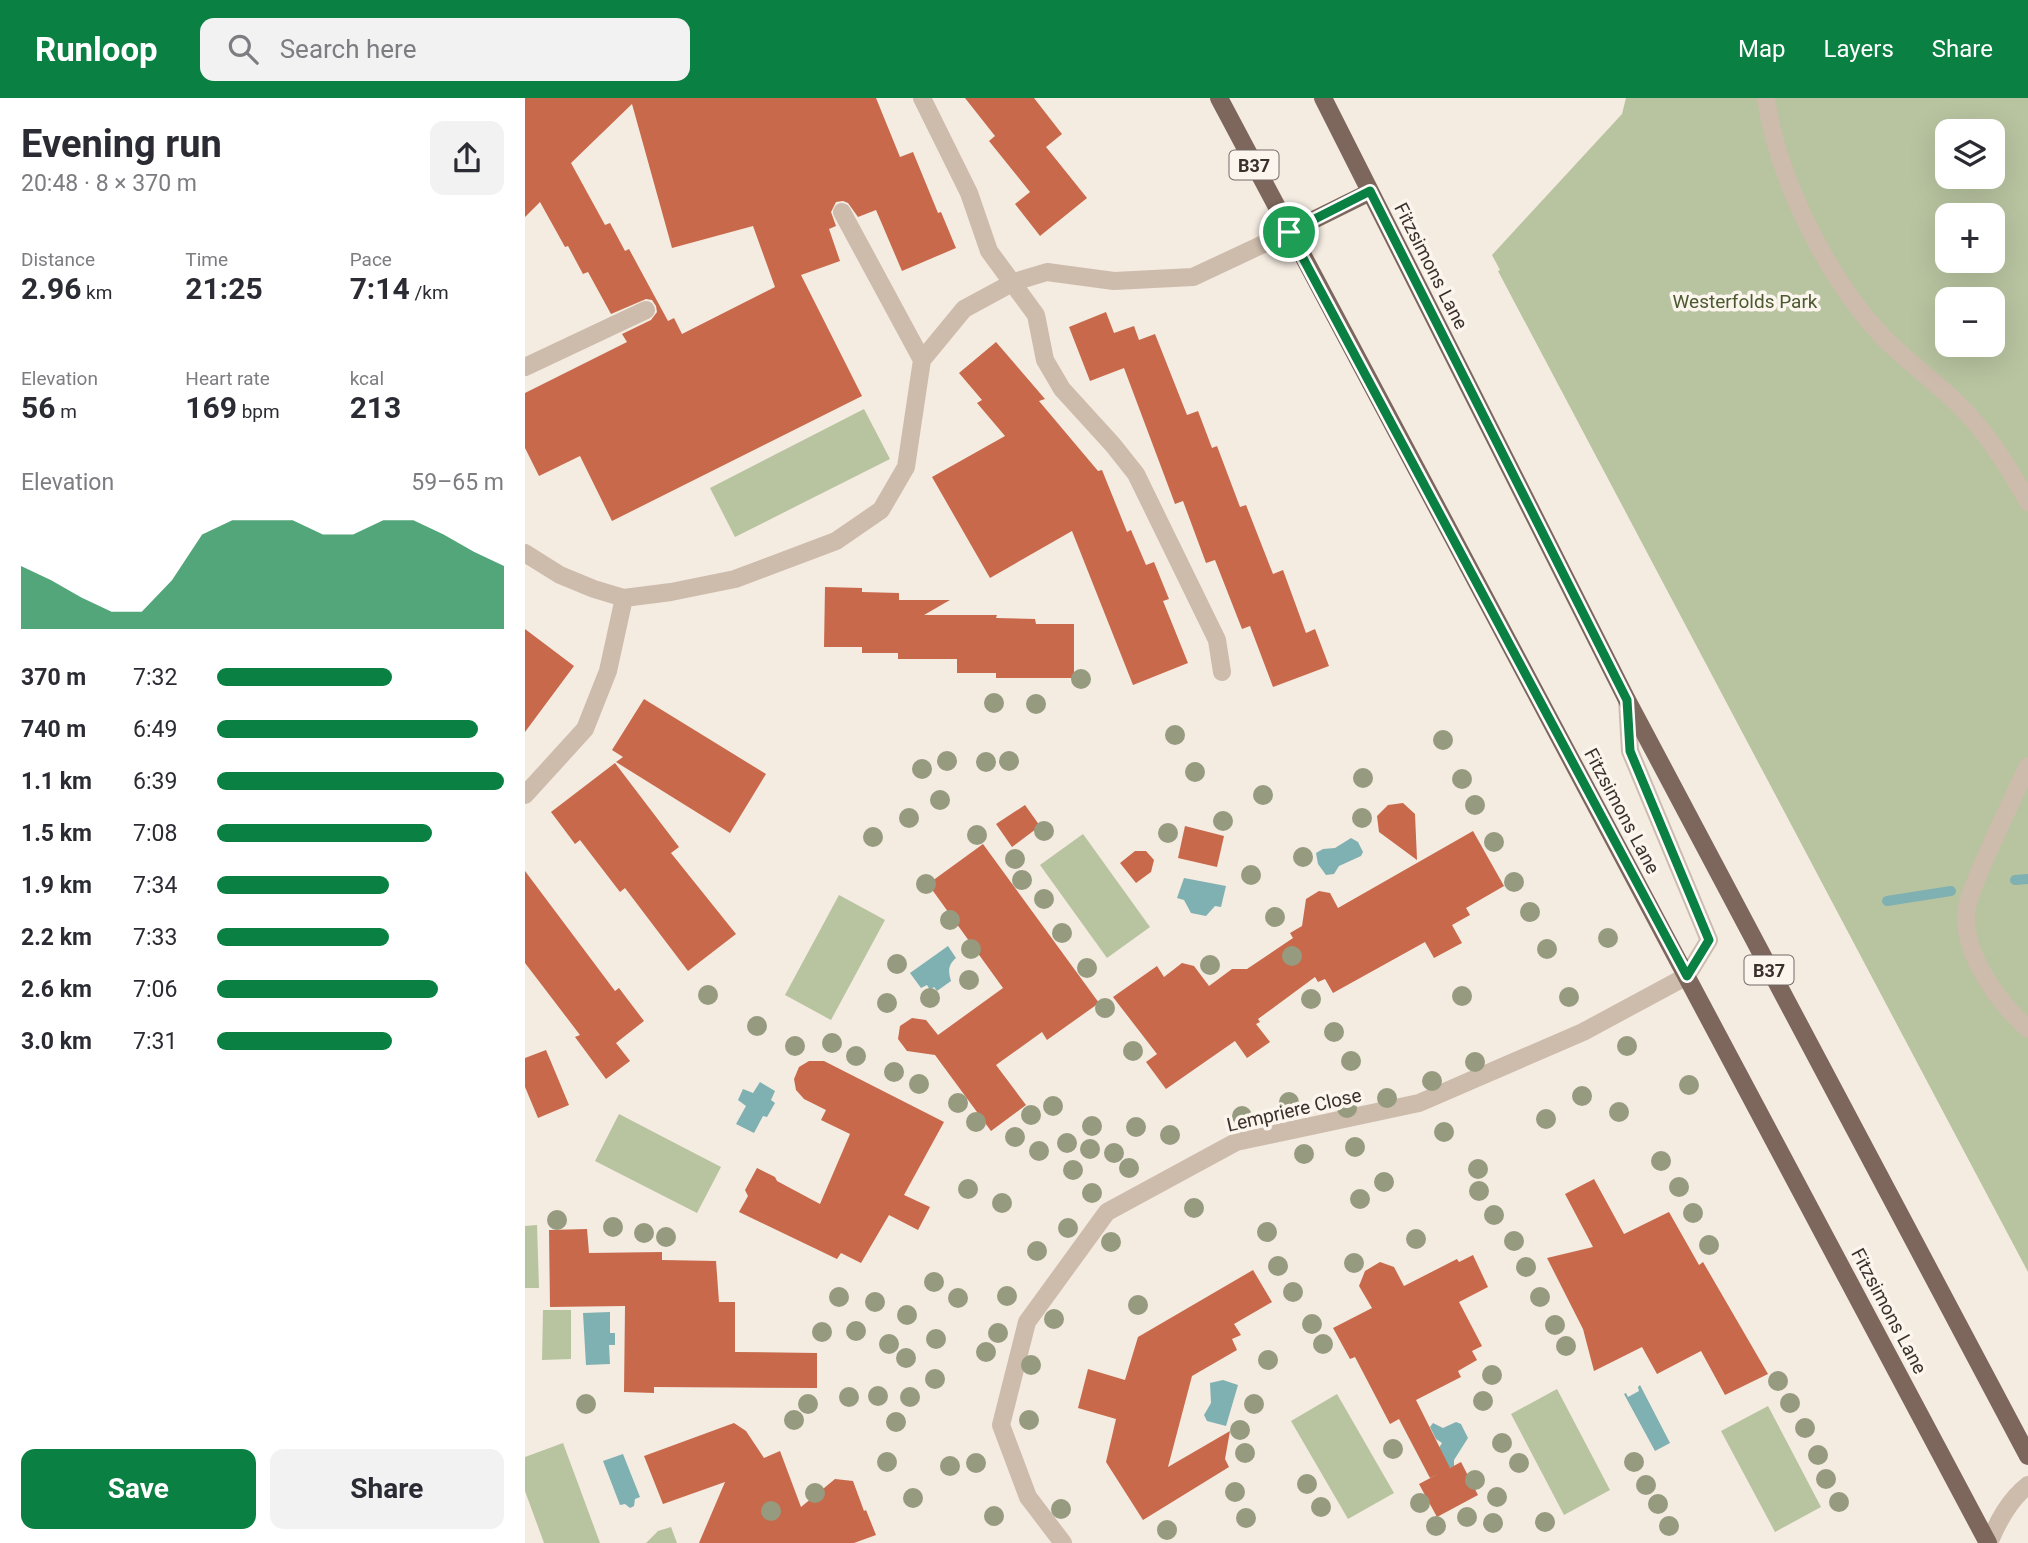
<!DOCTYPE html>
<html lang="en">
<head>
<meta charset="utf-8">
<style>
  body { margin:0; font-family:Roboto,sans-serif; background:#f2f2f3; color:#2b2b33; height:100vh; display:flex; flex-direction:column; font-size:26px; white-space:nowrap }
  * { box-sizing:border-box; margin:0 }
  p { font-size:23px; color:#7c7c81 }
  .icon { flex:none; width:38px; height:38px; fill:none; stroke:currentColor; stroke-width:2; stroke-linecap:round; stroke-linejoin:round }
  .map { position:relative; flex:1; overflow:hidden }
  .details { display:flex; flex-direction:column; background:#fff; width:525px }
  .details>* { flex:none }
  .fabs { position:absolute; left:1410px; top:21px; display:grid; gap:14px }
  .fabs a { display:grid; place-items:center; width:70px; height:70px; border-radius:14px; background:#fff; box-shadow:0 7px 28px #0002; font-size:35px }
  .pin { position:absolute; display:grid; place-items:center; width:60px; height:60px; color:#fff; margin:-30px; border:4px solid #fff; border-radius:50%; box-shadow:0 2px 7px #0007 }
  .round { display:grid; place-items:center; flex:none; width:74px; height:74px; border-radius:14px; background:#f2f2f3 }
  .headline { display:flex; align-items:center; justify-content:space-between; height:119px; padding:0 21px }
  h1 { font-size:38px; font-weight:700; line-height:52px }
  .metrics { display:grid; grid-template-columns:repeat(3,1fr); gap:10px; height:119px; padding:7px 21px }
  .metrics div { display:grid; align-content:center }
  .metrics b { font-size:30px; font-weight:700 }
  .metrics small { font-size:19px; font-weight:400 }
  .metrics p { font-size:19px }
  .chart { height:196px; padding:14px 21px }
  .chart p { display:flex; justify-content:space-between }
  .chart svg { width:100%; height:126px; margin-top:7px; fill:#0b8043; opacity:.7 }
  .cta { display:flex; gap:14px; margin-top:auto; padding:14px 21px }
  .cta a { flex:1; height:80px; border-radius:14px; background:#0b8043; color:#fff; font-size:28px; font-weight:700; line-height:80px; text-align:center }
  .cta a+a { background:#f2f2f3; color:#2b2b33 }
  ul { padding:0 21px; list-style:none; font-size:23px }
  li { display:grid; grid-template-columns:112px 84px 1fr; align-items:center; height:52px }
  li i { height:18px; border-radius:9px; background:#0b8043 }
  header { display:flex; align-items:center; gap:42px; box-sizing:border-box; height:98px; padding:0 35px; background:#0b8043; color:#fff }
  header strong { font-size:33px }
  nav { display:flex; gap:38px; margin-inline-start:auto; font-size:24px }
  .search { width:490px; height:63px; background:#f2f2f3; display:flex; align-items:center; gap:18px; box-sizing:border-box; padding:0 24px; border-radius:14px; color:#7c7c81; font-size:26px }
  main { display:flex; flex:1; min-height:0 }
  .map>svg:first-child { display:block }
  .green { fill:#b8c4a0; fill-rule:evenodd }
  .water { fill:#7fb0b2 }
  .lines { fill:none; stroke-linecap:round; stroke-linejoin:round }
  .stream { stroke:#7fb0b2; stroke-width:10 }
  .building { fill:#c8694b; fill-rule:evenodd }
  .minor { stroke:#cdbbac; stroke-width:18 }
  .major { stroke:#7d675c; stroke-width:18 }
  .tree { fill:#969b7f }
  .route-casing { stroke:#fff; stroke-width:14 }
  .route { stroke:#0b8043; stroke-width:9 }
  .labels { text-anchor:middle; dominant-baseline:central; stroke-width:7; stroke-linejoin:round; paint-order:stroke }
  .shield { fill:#fbf5ee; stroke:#756b66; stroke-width:2 }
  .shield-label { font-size:18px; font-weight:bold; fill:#3b302b }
  .street-label { font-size:19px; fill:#3b302b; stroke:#fbf5ee }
  .park-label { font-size:19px; fill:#4a5a2e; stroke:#fbf5ee }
</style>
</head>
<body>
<header>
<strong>Runloop</strong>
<div class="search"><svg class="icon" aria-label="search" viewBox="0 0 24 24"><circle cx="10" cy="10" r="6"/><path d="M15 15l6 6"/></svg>Search here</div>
<nav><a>Map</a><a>Layers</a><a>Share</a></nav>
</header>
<main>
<section class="details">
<div class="headline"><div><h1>Evening run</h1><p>20:48 · 8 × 370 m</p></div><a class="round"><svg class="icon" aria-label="share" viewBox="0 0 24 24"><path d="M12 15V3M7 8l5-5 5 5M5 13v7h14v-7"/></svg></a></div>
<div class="metrics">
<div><p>Distance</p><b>2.96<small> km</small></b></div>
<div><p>Time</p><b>21:25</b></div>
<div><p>Pace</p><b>7:14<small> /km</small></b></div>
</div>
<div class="metrics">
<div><p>Elevation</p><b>56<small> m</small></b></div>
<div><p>Heart rate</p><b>169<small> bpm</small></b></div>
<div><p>kcal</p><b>213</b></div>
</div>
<div class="chart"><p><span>Elevation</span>59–65 m</p>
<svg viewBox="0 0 160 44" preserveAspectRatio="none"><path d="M0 44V22L10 27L20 33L30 38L40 38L50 27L60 11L70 6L80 6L90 6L100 11L110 11L120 6L130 6L140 11L150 17L160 22V44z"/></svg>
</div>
<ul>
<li><b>370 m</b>7:32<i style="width:61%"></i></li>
<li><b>740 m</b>6:49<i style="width:91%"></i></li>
<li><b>1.1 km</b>6:39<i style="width:100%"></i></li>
<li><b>1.5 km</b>7:08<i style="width:75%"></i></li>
<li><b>1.9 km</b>7:34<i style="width:60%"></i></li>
<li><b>2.2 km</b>7:33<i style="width:60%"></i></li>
<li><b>2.6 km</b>7:06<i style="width:77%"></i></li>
<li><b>3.0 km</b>7:31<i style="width:61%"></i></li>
</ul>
<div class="cta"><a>Save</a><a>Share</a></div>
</section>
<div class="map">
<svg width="1503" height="1445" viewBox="0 0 1503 1445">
  <rect width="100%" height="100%" fill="#f4ebe1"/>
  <path class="green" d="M1101 0H1503V1174L973 173 975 172 967 157 1097 16ZM1423 33H1468V79H1423ZM1423 117H1468V163H1423ZM1423 201H1468V247H1423Z
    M339 311 365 361 210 439 185 390Z
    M558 736 625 829 582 860 515 767Z
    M314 797 360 822 306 922 260 897Z
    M94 1016 196 1069 172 1115 70 1063Z
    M12 1127 14 1190H0V1128Z
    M18 1212H46V1261L17 1262Z
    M1032 1291 1085 1392 1039 1417 986 1316Z
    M812 1296 869 1395 823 1421 766 1323Z
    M1243 1308 1296 1409 1250 1434 1196 1333Z
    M38 1345 75 1445H19L0 1393V1359Z
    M146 1429 152 1445H121L133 1433Z"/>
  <path class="water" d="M826 740 833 744 838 754 836 758 814 768 809 776 801 777 793 766 791 755 798 751 810 750Z
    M659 780 701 788 696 809 690 808 681 818 666 815 659 802 652 800Z
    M423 848 431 860C423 867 423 873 426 883L412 893 409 889 405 892 402 887 396 890 385 875Z
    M235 984 250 993 246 1002 250 1005 242 1019 238 1018 229 1035 211 1026 221 1008 213 1002 218 991 228 995Z
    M85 1214V1235H90V1247H84L85 1266 61 1267 58 1215Z
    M698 1282 713 1287 701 1328 682 1323 679 1317 686 1305 685 1285Z
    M1115 1287 1145 1345 1130 1353 1099 1296 1101 1295 1103 1299 1114 1293 1113 1289Z
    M931 1324 936 1326 943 1340 929 1362V1368L919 1373 912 1353 917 1345 911 1341 905 1329 908 1325 918 1330Z
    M98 1356 115 1399 110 1401 109 1408 105 1410 100 1406 95 1407 78 1363Z"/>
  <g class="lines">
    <path class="stream" d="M1490 782 1503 781
      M1362 803 1426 793"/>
  </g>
  <path class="building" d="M0 0H351L375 59 388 54 413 115 416 114 431 150 377 173 351 112 333 119 323 105 318 103 311 104 306 114 311 128 304 131 315 163 276 177 337 298 87 423 55 358 14 378 0 350V295L102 244 97 236 126 222 132 214 131 208 127 202 121 201 86 216 63 174 58 176 43 148 40 149 15 104 0 119ZM107 6 147 150 228 128 250 189 157 236 149 220 143 223 104 151 100 153 85 125 80 127 46 65Z
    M440 0H509L537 36 521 49 562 100 515 138 490 106 505 94 464 43 470 38Z
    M581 214 589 235 609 228 614 242 630 236 662 317 673 313 687 350 692 348 715 409 721 407 748 476 758 472 781 535 790 531 804 568 748 589 725 528 717 531 690 462 681 465 658 403 650 406 599 270 565 283 544 229Z
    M471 244 520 301 514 303 573 373 577 372 602 434 606 432 621 467 629 464 644 501 638 503 663 565 608 587 547 433 465 480 407 379 480 338 452 305 457 302 434 275Z
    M300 489 337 490V494L374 495V502H425L399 517H472L471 520 510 521 511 526H549V580H471V575H432V561H373V555H337V549H299Z
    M0 531 49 568 0 634Z
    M119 601 241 676 205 735 91 664 98 659 87 652Z
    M90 665 154 749 146 755 211 836 163 873 100 790 95 794 55 742 50 746 26 714Z
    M878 705 890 716 892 762 854 734 852 718 863 707Z
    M500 707 515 728 487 749 471 726Z
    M660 728 699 738 692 769 653 760Z
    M948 733 979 788 941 810 945 817 927 827 937 845 909 860 900 844 808 895 800 881 793 884 790 879 733 921 735 924 731 926 745 944 722 960 710 943 641 991 621 964 632 956 588 899 632 868 639 879 657 865 669 868 684 888 707 871H722L768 840 765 835 777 828 781 801 794 793 805 795 813 810Z
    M458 746 574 905 522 942 517 934 471 967 501 1007 466 1033 410 957 382 953 373 941 375 928 387 920 401 922 413 937 478 890 403 786Z
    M610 753H621L629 762 626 774 611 785 595 765Z
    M0 773 90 893 94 890 119 923 91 945 105 963 81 981 50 939 55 937 0 865Z
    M21 952 44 1007 13 1020 0 989V960Z
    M284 963H299L419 1024 379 1097 405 1109 393 1132 364 1117 336 1165 316 1155 312 1161 214 1114 223 1098 220 1092 232 1070 250 1079 252 1083 295 1106 325 1036 296 1022 301 1012 279 1001 271 992 269 981 274 969Z
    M1069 1081 1099 1136 1144 1114 1174 1167 1178 1164 1243 1276 1200 1297 1176 1253 1132 1276 1117 1249 1069 1273 1058 1231 1022 1160 1068 1149 1040 1096Z
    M62 1131 64 1155 137 1154V1162L191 1163 194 1204H210V1254L292 1255V1290L129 1289V1295L99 1294 100 1208 25 1209 24 1132Z
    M948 1157 963 1189 934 1204 957 1248 947 1253 952 1262 933 1273 936 1279 891 1302 925 1370 923 1371 936 1364 953 1397 912 1419 894 1386 913 1376 905 1380 874 1321 865 1326 830 1259 825 1261 808 1230 847 1210 834 1188 840 1173 855 1164 869 1169 879 1188 932 1161 934 1164Z
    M728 1172 747 1204 709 1226 716 1237 707 1241 712 1252 667 1278 643 1369 705 1333 700 1361 704 1369 618 1422 581 1364 591 1321 553 1310 563 1271 600 1282 613 1239Z
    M209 1325 221 1333 239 1360 255 1353 276 1409 310 1381 328 1383 339 1413 341 1412 351 1437 329 1445H174L200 1384 138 1406 119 1358Z"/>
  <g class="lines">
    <path class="minor" d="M397 0 444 95 464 153 511 217 520 262 537 291 588 347 611 376 692 542 697 574
      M1241 0C1252 79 1302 179 1356 237 1382 264 1413 285 1439 312 1465 339 1485 371 1503 404
      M317 114 397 262
      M0 269 121 212
      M0 455 35 477 69 491 99 500 146 494 210 481 311 443 356 412 381 369 397 262 439 211 489 184 522 174 589 183 668 179 764 134
      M1503 668C1486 704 1469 739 1454 775 1449 788 1442 802 1441 816 1439 857 1473 904 1503 931
      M0 697 60 631 83 573 99 500
      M538 1445 503 1399 476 1327 502 1224 582 1114 711 1044 894 1005 1058 934 1162 878 1184 842 1105 653 1102 602
      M1464 1445C1473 1423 1484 1402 1503 1387"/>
    <path class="major" d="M694 0 1463 1445
      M798 0 1102 602 1503 1358
      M764 134 845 94"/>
  </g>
  <g class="tree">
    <circle cx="556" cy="581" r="10"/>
    <circle cx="469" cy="605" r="10"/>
    <circle cx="511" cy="606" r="10"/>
    <circle cx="650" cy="637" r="10"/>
    <circle cx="918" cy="642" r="10"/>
    <circle cx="422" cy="663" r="10"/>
    <circle cx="484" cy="663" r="10"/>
    <circle cx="461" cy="664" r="10"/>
    <circle cx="397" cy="671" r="10"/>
    <circle cx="670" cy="674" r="10"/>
    <circle cx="838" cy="680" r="10"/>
    <circle cx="937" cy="681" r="10"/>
    <circle cx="738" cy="697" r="10"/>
    <circle cx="415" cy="702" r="10"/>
    <circle cx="950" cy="707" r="10"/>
    <circle cx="384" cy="720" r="10"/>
    <circle cx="837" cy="720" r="10"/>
    <circle cx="698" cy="723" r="10"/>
    <circle cx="519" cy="733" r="10"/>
    <circle cx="643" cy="735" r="10"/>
    <circle cx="452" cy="737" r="10"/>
    <circle cx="348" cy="739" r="10"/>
    <circle cx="969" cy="744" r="10"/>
    <circle cx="778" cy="759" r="10"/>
    <circle cx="490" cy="761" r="10"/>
    <circle cx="726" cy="777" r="10"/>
    <circle cx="497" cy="782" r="10"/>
    <circle cx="989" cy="784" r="10"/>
    <circle cx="401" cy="786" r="10"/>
    <circle cx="519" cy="801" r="10"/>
    <circle cx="1005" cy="814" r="10"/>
    <circle cx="750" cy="819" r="10"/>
    <circle cx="425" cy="822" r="10"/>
    <circle cx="537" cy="835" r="10"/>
    <circle cx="1083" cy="840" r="10"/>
    <circle cx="446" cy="851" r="10"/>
    <circle cx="1022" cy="851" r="10"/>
    <circle cx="767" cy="858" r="10"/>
    <circle cx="372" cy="866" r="10"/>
    <circle cx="685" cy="867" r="10"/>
    <circle cx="562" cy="870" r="10"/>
    <circle cx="444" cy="882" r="10"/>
    <circle cx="183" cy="897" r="10"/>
    <circle cx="937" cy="898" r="10"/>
    <circle cx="1044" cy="899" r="10"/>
    <circle cx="405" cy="900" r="10"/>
    <circle cx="786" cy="901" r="10"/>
    <circle cx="362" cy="905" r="10"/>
    <circle cx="580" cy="910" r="10"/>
    <circle cx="232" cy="928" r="10"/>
    <circle cx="809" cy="934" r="10"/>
    <circle cx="307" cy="945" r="10"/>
    <circle cx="270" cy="948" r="10"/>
    <circle cx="1102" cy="948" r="10"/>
    <circle cx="608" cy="953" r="10"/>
    <circle cx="331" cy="958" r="10"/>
    <circle cx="826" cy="963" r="10"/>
    <circle cx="950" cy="964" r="10"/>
    <circle cx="369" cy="974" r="10"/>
    <circle cx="907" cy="983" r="10"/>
    <circle cx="394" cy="986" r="10"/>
    <circle cx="1164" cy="987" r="10"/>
    <circle cx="1057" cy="998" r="10"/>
    <circle cx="862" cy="1000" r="10"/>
    <circle cx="764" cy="1004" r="10"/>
    <circle cx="433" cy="1005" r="10"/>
    <circle cx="528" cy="1008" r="10"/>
    <circle cx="822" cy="1010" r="10"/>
    <circle cx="1094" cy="1014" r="10"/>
    <circle cx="506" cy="1017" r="10"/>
    <circle cx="717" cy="1018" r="10"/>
    <circle cx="1021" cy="1021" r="10"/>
    <circle cx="451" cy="1024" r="10"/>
    <circle cx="567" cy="1028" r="10"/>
    <circle cx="611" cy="1029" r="10"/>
    <circle cx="919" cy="1034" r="10"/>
    <circle cx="645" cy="1037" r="10"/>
    <circle cx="490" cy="1039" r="10"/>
    <circle cx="542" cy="1045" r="10"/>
    <circle cx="830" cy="1049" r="10"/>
    <circle cx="565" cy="1051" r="10"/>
    <circle cx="514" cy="1053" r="10"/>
    <circle cx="589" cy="1055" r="10"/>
    <circle cx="779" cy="1056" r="10"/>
    <circle cx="1136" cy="1063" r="10"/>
    <circle cx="604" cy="1070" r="10"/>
    <circle cx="953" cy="1071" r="10"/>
    <circle cx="548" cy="1072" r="10"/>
    <circle cx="859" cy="1084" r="10"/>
    <circle cx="1154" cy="1089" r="10"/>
    <circle cx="443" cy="1091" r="10"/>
    <circle cx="954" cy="1093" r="10"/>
    <circle cx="567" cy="1095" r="10"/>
    <circle cx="835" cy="1101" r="10"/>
    <circle cx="477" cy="1105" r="10"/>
    <circle cx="669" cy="1110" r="10"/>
    <circle cx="1168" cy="1115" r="10"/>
    <circle cx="969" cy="1117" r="10"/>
    <circle cx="32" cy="1122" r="10"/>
    <circle cx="88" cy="1129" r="10"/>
    <circle cx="543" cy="1130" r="10"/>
    <circle cx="742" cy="1134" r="10"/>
    <circle cx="119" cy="1135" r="10"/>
    <circle cx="141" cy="1139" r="10"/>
    <circle cx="891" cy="1141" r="10"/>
    <circle cx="989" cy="1143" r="10"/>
    <circle cx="586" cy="1144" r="10"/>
    <circle cx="1184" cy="1147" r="10"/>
    <circle cx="512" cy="1153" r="10"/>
    <circle cx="829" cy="1165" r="10"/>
    <circle cx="753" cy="1168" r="10"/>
    <circle cx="1001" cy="1169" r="10"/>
    <circle cx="409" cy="1184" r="10"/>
    <circle cx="768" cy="1194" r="10"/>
    <circle cx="482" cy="1198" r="10"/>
    <circle cx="314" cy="1199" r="10"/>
    <circle cx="1015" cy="1199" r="10"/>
    <circle cx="433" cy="1200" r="10"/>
    <circle cx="350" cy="1204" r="10"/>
    <circle cx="613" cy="1207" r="10"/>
    <circle cx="382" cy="1217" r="10"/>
    <circle cx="529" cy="1221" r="10"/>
    <circle cx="787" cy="1226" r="10"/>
    <circle cx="1030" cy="1227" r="10"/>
    <circle cx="331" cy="1233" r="10"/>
    <circle cx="297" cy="1234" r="10"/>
    <circle cx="473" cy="1235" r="10"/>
    <circle cx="411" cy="1241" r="10"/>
    <circle cx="364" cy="1246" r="10"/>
    <circle cx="798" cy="1246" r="10"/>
    <circle cx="1041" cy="1248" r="10"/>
    <circle cx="461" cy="1254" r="10"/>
    <circle cx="381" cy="1260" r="10"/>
    <circle cx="743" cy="1262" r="10"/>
    <circle cx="506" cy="1267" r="10"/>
    <circle cx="967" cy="1277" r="10"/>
    <circle cx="410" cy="1281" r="10"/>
    <circle cx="1253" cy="1283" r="10"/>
    <circle cx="353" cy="1298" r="10"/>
    <circle cx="324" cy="1299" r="10"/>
    <circle cx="385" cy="1299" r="10"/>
    <circle cx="958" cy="1303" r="10"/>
    <circle cx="1265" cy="1305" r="10"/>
    <circle cx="61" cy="1306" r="10"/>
    <circle cx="283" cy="1306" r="10"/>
    <circle cx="729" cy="1306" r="10"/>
    <circle cx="269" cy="1322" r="10"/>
    <circle cx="504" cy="1322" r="10"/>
    <circle cx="371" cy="1324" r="10"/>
    <circle cx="1280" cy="1330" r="10"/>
    <circle cx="715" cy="1332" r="10"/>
    <circle cx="977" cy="1345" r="10"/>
    <circle cx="868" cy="1351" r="10"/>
    <circle cx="720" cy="1355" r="10"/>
    <circle cx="1293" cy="1357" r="10"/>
    <circle cx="362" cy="1364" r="10"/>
    <circle cx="1109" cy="1364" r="10"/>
    <circle cx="451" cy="1365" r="10"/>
    <circle cx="994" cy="1365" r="10"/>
    <circle cx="425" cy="1368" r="10"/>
    <circle cx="1301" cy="1381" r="10"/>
    <circle cx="950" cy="1382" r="10"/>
    <circle cx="782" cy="1386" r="10"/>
    <circle cx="1121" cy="1387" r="10"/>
    <circle cx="710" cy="1394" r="10"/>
    <circle cx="290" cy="1395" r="10"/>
    <circle cx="972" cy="1399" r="10"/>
    <circle cx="388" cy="1400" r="10"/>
    <circle cx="1314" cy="1404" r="10"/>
    <circle cx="895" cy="1405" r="10"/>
    <circle cx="1133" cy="1406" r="10"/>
    <circle cx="796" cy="1409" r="10"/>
    <circle cx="536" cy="1411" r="10"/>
    <circle cx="246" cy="1413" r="10"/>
    <circle cx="469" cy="1418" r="10"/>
    <circle cx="942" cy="1419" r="10"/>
    <circle cx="721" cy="1420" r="10"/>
    <circle cx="1020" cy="1424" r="10"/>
    <circle cx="968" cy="1425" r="10"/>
    <circle cx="911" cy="1428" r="10"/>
    <circle cx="1144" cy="1428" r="10"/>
    <circle cx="642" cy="1432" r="10"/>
  </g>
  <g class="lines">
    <defs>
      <path id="route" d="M845 93 1102 602 1105 653 1184 842 1162 878 764 134Z"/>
    </defs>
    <use href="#route" class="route-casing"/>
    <use href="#route" class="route"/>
  </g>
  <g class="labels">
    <g class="shield">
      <rect x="704.5" y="52.5" width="49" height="29" rx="5"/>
      <rect x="1219.5" y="857.5" width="49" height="29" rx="5"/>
    </g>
    <g class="shield-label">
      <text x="729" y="67">B37</text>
      <text x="1244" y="872">B37</text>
    </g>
    <g class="street-label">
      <text transform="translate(906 168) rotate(63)">Fitzsimons Lane</text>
      <text transform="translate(1097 713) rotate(62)">Fitzsimons Lane</text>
      <text transform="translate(769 1012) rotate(-13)">Lempriere Close</text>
      <text transform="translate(1364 1213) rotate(62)">Fitzsimons Lane</text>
    </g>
    <g class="park-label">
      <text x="1220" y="203">Westerfolds Park</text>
    </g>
  </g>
</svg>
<div class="fabs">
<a><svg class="icon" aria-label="layers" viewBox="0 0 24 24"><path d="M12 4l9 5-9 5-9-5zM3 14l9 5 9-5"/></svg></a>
<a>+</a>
<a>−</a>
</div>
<div class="pin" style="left:764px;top:134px;background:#1e9e55"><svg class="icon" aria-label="arrive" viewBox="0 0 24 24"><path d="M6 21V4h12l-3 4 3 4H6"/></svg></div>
</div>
</main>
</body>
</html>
